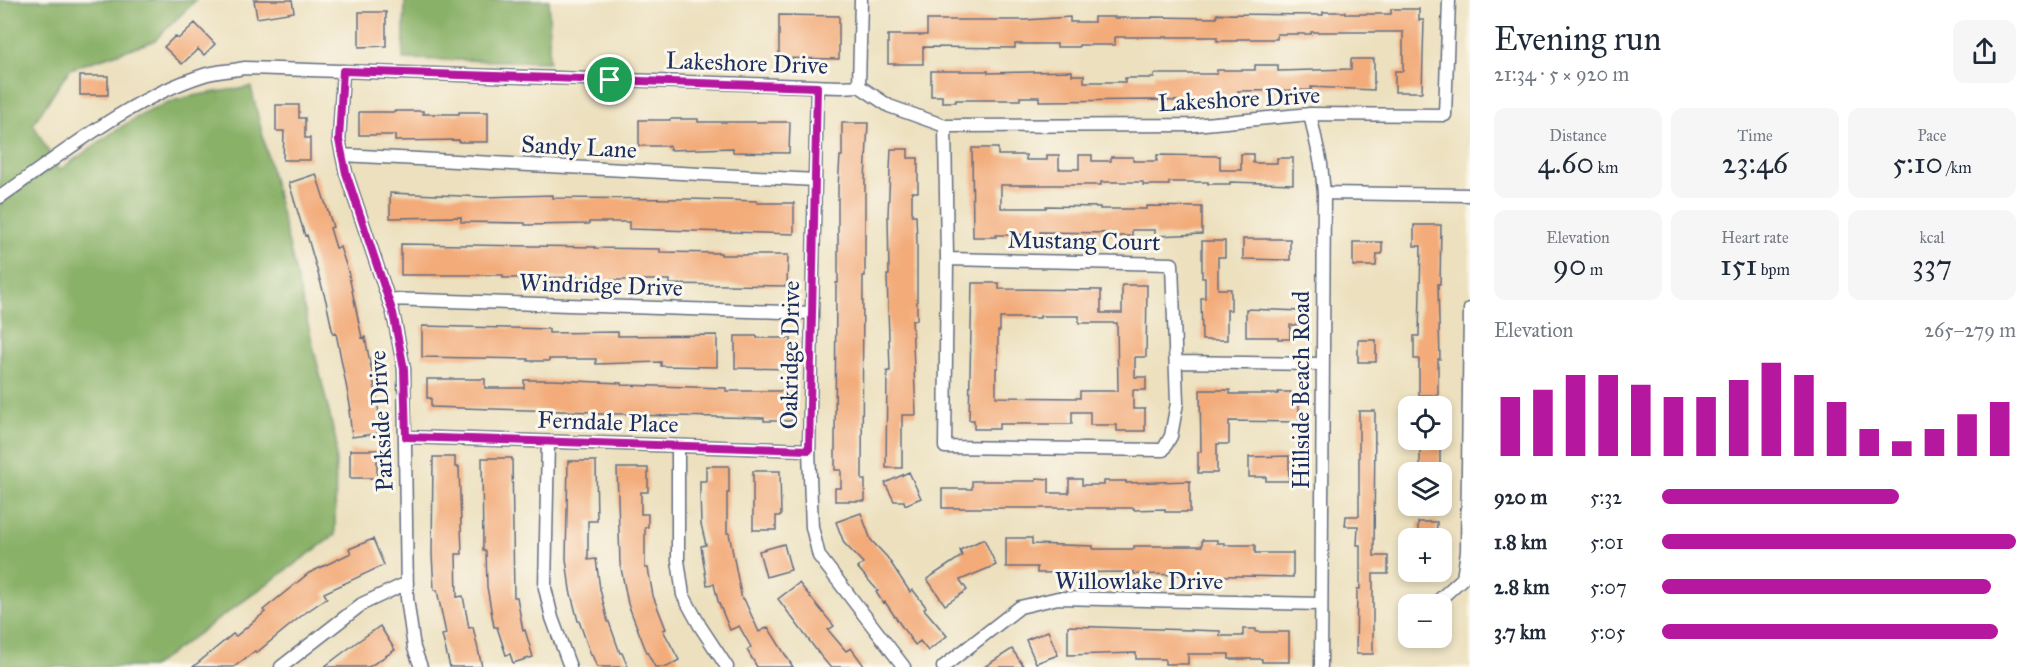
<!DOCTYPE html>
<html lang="en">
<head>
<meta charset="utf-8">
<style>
  body { margin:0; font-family:"IM FELL Great Primer",serif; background:#f6f6f7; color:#1f2937; height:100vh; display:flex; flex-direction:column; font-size:22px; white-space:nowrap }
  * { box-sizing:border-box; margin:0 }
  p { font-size:20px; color:#747a83 }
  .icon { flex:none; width:33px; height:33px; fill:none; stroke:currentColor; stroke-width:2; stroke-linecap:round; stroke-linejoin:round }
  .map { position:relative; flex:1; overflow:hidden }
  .side { display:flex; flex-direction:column; background:#fff; width:570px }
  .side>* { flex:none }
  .fabs { position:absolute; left:1398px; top:396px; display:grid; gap:12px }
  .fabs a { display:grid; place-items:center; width:54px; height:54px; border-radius:12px; background:#fff; box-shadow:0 3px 9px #0003; font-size:30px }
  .pin { position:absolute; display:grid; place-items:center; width:51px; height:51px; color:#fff; margin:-26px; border:3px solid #fff; border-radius:50%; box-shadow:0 2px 6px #0007 }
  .round { display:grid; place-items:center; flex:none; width:63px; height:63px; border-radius:12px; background:#f6f6f7 }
  .head { display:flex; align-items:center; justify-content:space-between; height:102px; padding:0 24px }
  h1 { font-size:33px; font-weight:600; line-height:45px }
  .stats { display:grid; grid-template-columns:repeat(3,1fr); gap:9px; height:102px; padding:6px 24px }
  .stats div { display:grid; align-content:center; border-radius:12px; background:#f6f6f7; text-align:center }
  .stats b { font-size:30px; font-weight:600 }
  .stats small { font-size:16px; font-weight:400 }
  .stats p { font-size:16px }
  .chart { height:168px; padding:12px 24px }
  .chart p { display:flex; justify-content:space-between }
  .chart svg { width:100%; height:108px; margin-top:6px; stroke:#b5179e; stroke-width:6 }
  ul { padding:0 24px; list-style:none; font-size:20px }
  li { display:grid; grid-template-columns:96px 72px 1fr; align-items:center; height:45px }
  li i { height:15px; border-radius:8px; background:#b5179e }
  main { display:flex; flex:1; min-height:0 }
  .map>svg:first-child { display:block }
  .forest { fill:#89b168; stroke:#527063; stroke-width:1.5 }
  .building { fill:#f3ab79; fill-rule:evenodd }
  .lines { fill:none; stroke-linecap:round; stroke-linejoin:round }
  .minor-casing { stroke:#646d80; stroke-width:15 }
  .minor { stroke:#fff; stroke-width:12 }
  .route-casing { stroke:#fff; stroke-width:12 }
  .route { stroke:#b5179e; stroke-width:8 }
  .labels { text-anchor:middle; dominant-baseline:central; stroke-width:6; stroke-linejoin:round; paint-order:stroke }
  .street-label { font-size:24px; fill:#1b2f5e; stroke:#fbf7ec }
</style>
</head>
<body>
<main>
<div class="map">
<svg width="1470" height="667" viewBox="0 0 1470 667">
  <rect width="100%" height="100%" fill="#fbf7ec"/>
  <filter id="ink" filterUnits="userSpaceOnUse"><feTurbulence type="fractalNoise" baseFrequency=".0167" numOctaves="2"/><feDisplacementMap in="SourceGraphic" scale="12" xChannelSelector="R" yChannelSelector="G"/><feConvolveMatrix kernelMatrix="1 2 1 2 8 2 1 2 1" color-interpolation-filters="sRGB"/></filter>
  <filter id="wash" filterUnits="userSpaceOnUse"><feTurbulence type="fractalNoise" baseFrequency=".008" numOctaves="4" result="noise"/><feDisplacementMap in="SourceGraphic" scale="24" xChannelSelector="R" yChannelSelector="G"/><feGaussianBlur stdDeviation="1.35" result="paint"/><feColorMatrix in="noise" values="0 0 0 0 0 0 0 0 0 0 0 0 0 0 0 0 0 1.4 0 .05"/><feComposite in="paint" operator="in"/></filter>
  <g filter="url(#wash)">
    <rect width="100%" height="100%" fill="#ece0be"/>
    <path class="forest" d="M0 0H196L154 41 70 69 33 124 59 170C95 146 132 115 173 101 199 93 225 91 251 87L336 441 335 535 152 667H0Z
      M405 0H549V62L403 59Z"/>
    <g id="blocks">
      <path class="building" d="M254 0H292L294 12 257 18Z
        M1391 9H1419V20H1424L1422 92H1395V71H1403V32H1311V34H1277V39H1237V41H1217V37H1115V45H1079V47H1057V44H1015V48L923 47V64H888V35H927V20H1025L1070 17V22H1094V17H1115V18H1152V17L1217 18V14L1323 15V12H1345V14H1391Z
        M359 12H386V46L359 47Z
        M779 15 839 16V59L779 58Z
        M195 23 215 44 204 55 198 49 182 64 164 47 175 36 178 39Z
        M1351 59H1374V90L1311 87V90L1238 91V97H1206V102L1153 100 1039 101V97H1020V100H956V102H942V96H931V71H988V73L1072 71V75H1084V82H1125V78H1154V74H1217V70H1255V65H1278V71L1351 69Z
        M80 76H108V95H80Z
        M276 105H299V118H305V138H310V160H283L284 131H276Z
        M395 111H423V114H459V112H488V142H459V140L395 141V135H359V112H395Z
        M670 119H698V122H790L789 153 733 152V148L670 150V146H639V120H670Z
        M842 123H868L865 180V276H863L862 480H865V501H835V488H841V470H835V445L836 283H838V187L840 156H842Z
        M972 148H998V155H1026V160H1047V155H1059V169H1079V155H1092V161H1111V157H1133V161H1157V155L1220 156V170H1241V154H1253V163H1277V158H1293V184L1230 182V184H1208V182H1169V185H1143V182H1101V185H1001V208H1046V206L1100 207V209H1146V206L1202 207V234L1155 236V230H1132V236H1110V233L1040 232V235H996V237H973Z
        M891 149H908V158H918V192H912V215H916L917 242V320H912L916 415H902V468H886L887 371H890L887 275H889L888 215Z
        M316 174 333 227 330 228 336 248 340 247 348 271 362 338 365 337 377 398 381 433 352 437 349 410H351L336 333 333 334 326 301 307 235 305 236 289 183Z
        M390 193 485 197 553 195V198L690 199 757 201V203H794V234L629 229V222H589V224L525 225V223L461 222V217L390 218Z
        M1414 225H1441L1440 284H1438L1440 359H1438V395H1419V359H1414V336H1419L1421 246H1414Z
        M1243 239H1290V260L1243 259Z
        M1202 241H1225V257H1218V289H1231V310H1227V340H1202L1201 298H1205V278H1202Z
        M1353 242H1382V254H1377L1376 266H1353Z
        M401 244 595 247V248L660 249V252L721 253V255H788L787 286 670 284V280H601V277L503 278V275H401Z
        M972 283H999V289L1101 290V313H1122V285H1147L1146 357H1135V377H1146V390H1133V409H1145V431H1117V425H1090V412H1072V424H999V429H974V420H969ZM1040 316H1079V323H1117L1118 391H1080V398L996 397V368H998V331H1000V318H1040Z
        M1246 309 1301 311V325H1290V339H1278V337H1246Z
        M422 326 549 329V333L618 332V336L717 335V367L661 366V362L596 364V359H549V361H528V359L422 357Z
        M735 336H757V338H791V369L735 368Z
        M1358 340H1376V362H1358Z
        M427 379H485V388H524V380H552L621 383V385L726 388V391H792V421H764V418L629 415V414H593V412L431 407V398H427Z
        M1200 390H1230V394H1278V392H1291V398H1299V422L1229 421V444H1217V473H1198V452H1201Z
        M1359 411H1375L1374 556H1388V574H1373V654H1356L1357 589H1360V545H1357L1358 526H1345L1346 516H1359Z
        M1420 448H1440V470H1420Z
        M350 450H377V478H350Z
        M1289 456V481H1266V477H1249V457Z
        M433 457H455V467H459L462 554H456L457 597 463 596 469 628 473 627 482 667H450L442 635 446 634 437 590H434L432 554Z
        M482 458H512L514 597H517L523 631 525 630 533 657 513 663 510 654 506 655 497 627H494L487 587 486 551H483Z
        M568 461H596L597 521H588V560L596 559 600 589 608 622H609L620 653H622L628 667H597L592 655H591L579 621H578L570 590 566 559Z
        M706 466H729V493H727V533H729L742 600 744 599 759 632 768 627 793 667H757L747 650 751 647 739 626 730 630 718 601 714 584 707 585 701 546 706 545 701 524 700 493V481H706Z
        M617 468H648V492H641V514H648V527H645V568H648L653 596 666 629 663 630 679 660 667 667H655L645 648 628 604 620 563Z
        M753 471H780L781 516H776V530H753Z
        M909 472 921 498 905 505 904 501H894L885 483Z
        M1036 478 1049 479V493H1069V479H1082V485H1104V481H1126V483L1190 481V512H1165V509L1134 510V508H942V489H972V481H1036Z
        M861 513 871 540 887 557 910 592 913 590 926 607 924 609 947 636 928 651 920 641 915 645 907 634 885 602 883 603 876 592 878 591 858 568 863 563 844 543 836 522Z
        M1418 522H1437L1436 538H1418Z
        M1006 538H1032V544L1093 546V549H1134V546H1202V540H1217V543H1225V545H1255V553H1293V577L1134 574V572L1037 573V567H1006Z
        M373 539 384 565 324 593 327 598 305 613 256 653 255 651 234 667H193L233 634 236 636 265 612 263 610 309 573 351 553 349 549Z
        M984 539 996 565 960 580 967 590 945 605 927 579 962 556 960 550Z
        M784 544 791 570 766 577 759 551Z
        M799 583 834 626 828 630 846 651 851 648 865 667H830L820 655 778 599Z
        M380 626 395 650 369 667H324L357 642Z
        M1068 626 1220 631V636H1243V629H1256V632H1289V662H1262V659H1229V654H1188V664H1165V659H1136V653L1068 655Z
        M1048 631 1058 655 1036 663 1026 640Z
        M1012 649 1024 667H984Z"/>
    </g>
  </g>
  <g filter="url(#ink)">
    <use href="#blocks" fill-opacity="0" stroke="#646d80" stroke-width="1.5"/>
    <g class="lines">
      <defs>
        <path id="minor" d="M343 71 339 140 346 173 393 313 404 369 407 598 414 648 421 667
          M859 86 861 0
          M817 87 809 450 812 527 819 556 904 667
          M1310 114 1321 164 1324 193 1321 667
          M945 126 947 259 945 447 1163 450 1171 436 1177 403 1172 264 947 259
          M342 155 815 180
          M1324 193 1470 195
          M0 197C64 153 129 99 204 75 216 71 231 71 244 68L840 87 859 86 889 106 945 126 1194 125 1310 114 1445 115 1449 0
          M389 299 812 313
          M1176 362 1322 364
          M406 437 809 450
          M548 442 545 588 552 618 570 667
          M678 446V560L683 595 700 626 727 667
          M1438 601 1463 578 1467 552 1470 309
          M281 667 362 604 407 583
          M943 667 1020 607 1058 598 1321 604"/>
      </defs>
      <use href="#minor" class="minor-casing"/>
      <use href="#minor" class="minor"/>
    </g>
  </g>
  <g class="lines" filter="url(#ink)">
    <defs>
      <path id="route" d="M343 71 817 87 809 450 406 437 404 369 393 313 346 173 339 140Z"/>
    </defs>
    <use href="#route" class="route-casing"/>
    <use href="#route" class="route"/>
  </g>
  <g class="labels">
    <g class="street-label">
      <text transform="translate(747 63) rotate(2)">Lakeshore Drive</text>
      <text transform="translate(1239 99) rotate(-3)">Lakeshore Drive</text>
      <text transform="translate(579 147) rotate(3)">Sandy Lane</text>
      <text transform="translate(1084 241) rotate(1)">Mustang Court</text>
      <text transform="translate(601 285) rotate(2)">Windridge Drive</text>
      <text transform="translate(790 355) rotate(-89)">Oakridge Drive</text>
      <text transform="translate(1301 390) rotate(-90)">Hillside Beach Road</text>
      <text transform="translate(381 421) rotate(-93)">Parkside Drive</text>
      <text transform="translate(608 422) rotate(2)">Ferndale Place</text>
      <text x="1139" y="581">Willowlake Drive</text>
    </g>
  </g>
</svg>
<div class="fabs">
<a><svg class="icon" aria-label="locate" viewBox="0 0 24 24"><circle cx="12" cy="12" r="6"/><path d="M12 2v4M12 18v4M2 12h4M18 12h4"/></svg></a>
<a><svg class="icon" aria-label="layers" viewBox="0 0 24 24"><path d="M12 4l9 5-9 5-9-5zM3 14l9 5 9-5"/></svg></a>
<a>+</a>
<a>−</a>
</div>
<div class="pin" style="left:610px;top:80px;background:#1e9e55"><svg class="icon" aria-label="arrive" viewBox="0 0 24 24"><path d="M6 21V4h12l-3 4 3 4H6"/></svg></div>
</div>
<section class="side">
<div class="head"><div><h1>Evening run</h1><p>21:34 · 5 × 920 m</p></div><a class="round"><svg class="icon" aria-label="share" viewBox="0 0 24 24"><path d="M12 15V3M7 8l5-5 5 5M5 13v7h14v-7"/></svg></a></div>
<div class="stats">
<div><p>Distance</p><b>4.60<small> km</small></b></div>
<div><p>Time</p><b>23:46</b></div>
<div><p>Pace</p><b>5:10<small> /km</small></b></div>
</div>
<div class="stats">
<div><p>Elevation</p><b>90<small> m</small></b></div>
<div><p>Heart rate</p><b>151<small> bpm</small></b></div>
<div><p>kcal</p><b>337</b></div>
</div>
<div class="chart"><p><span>Elevation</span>265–279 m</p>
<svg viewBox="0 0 160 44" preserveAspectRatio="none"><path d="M5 44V20M15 44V17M25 44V11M35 44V11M45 44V15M55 44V20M65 44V20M75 44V13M85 44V6M95 44V11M105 44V22M115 44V33M125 44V38M135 44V33M145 44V27M155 44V22"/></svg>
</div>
<ul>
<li><b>920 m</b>5:32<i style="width:67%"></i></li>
<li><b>1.8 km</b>5:01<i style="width:100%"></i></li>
<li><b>2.8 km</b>5:07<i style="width:93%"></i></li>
<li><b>3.7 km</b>5:05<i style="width:95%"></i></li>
</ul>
</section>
</main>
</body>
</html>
